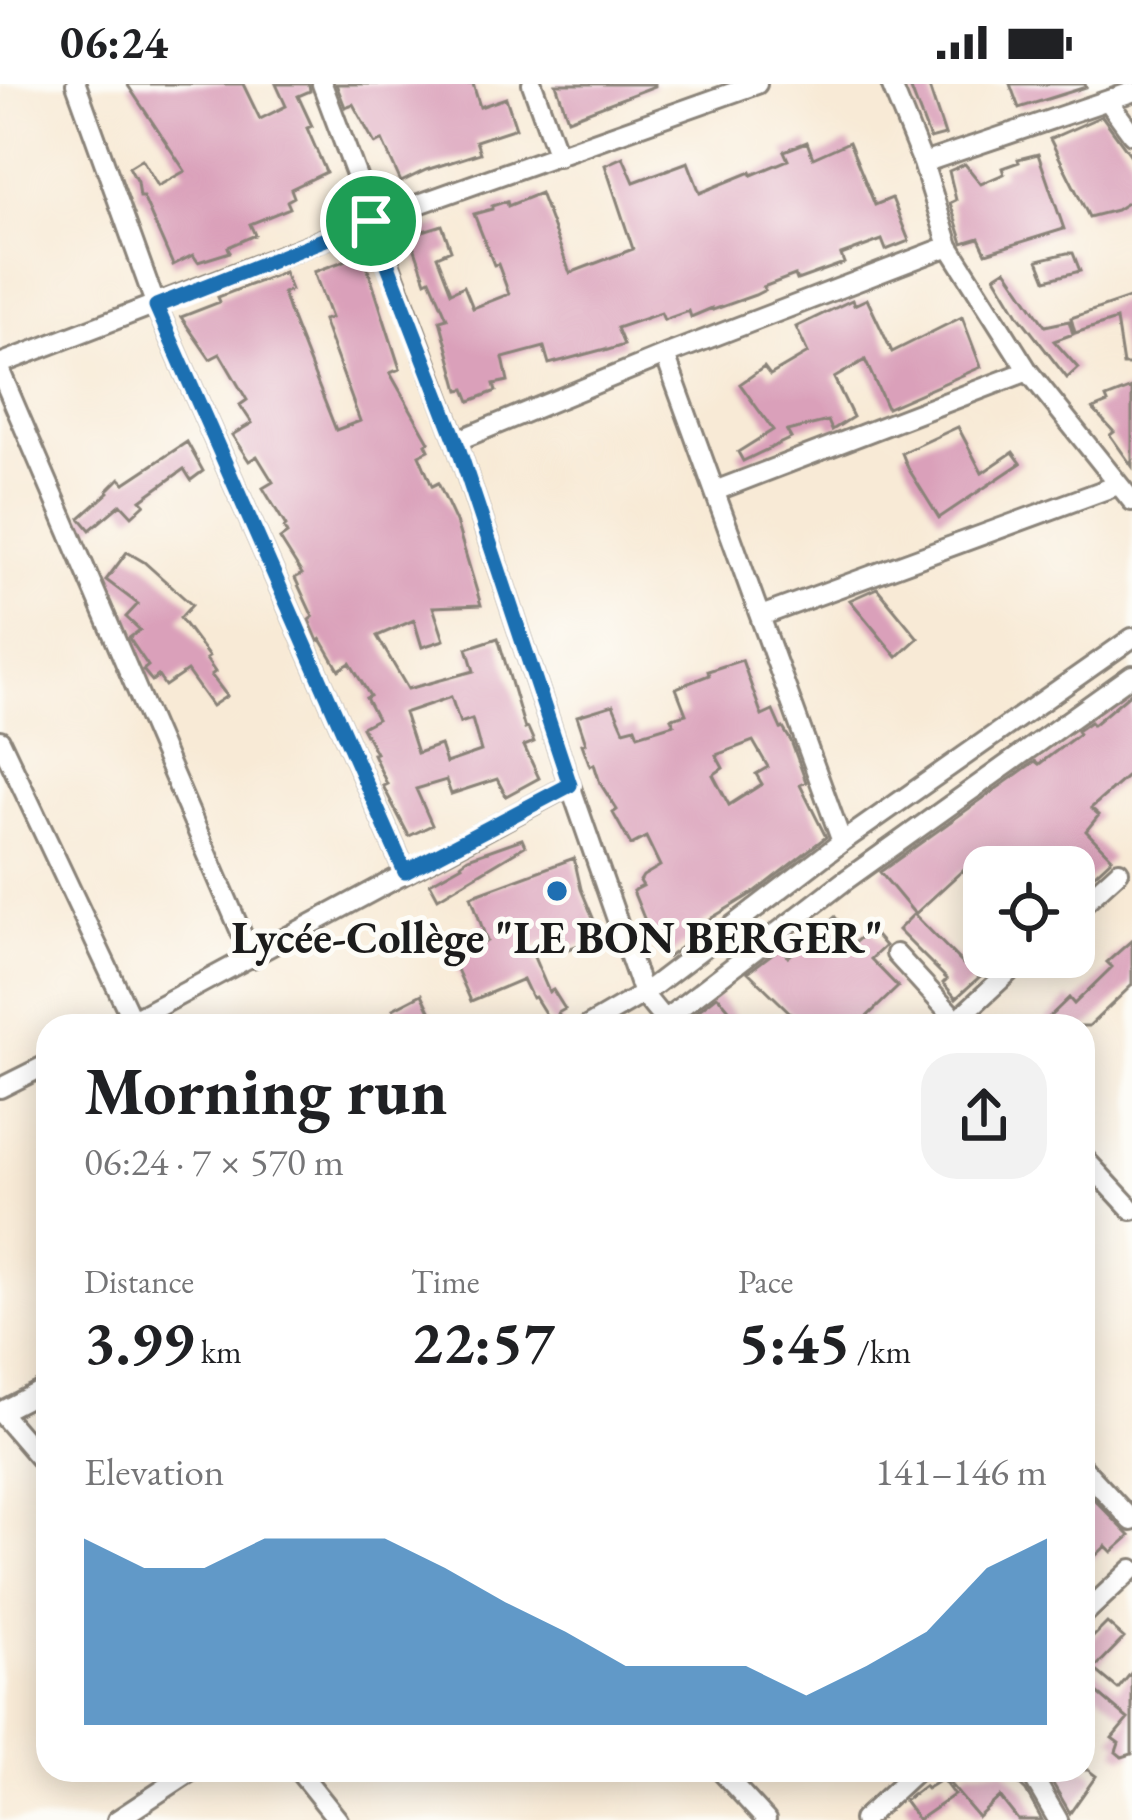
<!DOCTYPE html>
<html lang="en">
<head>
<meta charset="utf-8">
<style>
  body { margin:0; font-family:"EB Garamond",serif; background:#f2f2f2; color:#202124; height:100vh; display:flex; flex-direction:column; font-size:45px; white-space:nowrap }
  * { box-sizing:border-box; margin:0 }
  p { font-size:39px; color:#757577 }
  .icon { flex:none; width:66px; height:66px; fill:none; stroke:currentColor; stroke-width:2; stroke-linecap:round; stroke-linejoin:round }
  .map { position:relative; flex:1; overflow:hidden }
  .side { position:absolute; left:36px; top:930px; width:1059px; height:768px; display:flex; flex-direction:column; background:#fff; border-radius:36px; box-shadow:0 6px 30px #0003 }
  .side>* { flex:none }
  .controls { position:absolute; left:963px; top:762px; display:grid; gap:24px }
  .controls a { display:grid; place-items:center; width:132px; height:132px; border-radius:24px; background:#fff; box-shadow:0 6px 30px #0003; font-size:60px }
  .pin { position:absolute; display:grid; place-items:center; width:102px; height:102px; color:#fff; margin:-51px; border:6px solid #fff; border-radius:50%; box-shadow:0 3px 12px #0007 }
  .round { display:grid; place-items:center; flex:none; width:126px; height:126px; border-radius:36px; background:#f2f2f2 }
  .overview { display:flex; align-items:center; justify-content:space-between; height:204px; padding:0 48px }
  h1 { font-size:66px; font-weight:700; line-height:90px }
  .figures { display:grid; grid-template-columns:repeat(3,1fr); gap:18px; height:204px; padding:12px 48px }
  .figures div { display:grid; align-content:center }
  .figures b { font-size:60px; font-weight:700 }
  .figures small { font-size:33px; font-weight:400 }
  .figures p { font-size:33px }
  .chart { height:336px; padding:24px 48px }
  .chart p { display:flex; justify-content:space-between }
  .chart svg { width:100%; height:216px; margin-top:12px; fill:#1f6fb2; opacity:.7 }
  .status { display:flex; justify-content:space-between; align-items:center; height:84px; padding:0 60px; background:#fff; direction:ltr }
  .status svg { height:33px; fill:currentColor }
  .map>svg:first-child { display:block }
  .building { fill:#daa0ba; fill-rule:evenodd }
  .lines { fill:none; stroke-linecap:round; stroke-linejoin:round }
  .minor-casing { stroke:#8a8379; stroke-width:24 }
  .minor { stroke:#fff; stroke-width:18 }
  .route-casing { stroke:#fff; stroke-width:24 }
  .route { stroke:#1f6fb2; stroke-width:15 }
  .poi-dot { fill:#1f6fb2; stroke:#fdfcf7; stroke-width:4.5 }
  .labels { text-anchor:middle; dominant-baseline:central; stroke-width:10; stroke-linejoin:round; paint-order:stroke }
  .poi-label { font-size:45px; font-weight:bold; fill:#1c1c1c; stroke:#fdfcf7 }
</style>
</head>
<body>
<div class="status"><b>06:24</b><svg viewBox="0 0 49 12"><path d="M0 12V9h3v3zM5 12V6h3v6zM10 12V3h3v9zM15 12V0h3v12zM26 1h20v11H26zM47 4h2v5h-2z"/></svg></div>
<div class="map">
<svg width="1132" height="1736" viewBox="0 0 1132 1736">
  <rect width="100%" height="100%" fill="#fdfcf7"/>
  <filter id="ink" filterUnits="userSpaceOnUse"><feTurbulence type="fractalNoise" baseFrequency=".00833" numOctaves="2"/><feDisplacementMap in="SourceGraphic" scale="24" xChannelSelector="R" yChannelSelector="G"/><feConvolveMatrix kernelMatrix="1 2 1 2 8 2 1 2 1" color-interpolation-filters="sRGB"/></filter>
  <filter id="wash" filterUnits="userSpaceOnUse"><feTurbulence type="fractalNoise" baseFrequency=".004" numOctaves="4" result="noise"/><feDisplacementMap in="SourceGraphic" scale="48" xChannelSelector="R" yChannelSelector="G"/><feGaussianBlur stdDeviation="2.7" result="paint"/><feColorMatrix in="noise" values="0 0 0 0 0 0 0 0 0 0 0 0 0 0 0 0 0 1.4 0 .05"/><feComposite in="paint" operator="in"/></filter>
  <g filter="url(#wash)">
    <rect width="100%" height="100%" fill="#f8ead6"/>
    <g id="blocks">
      <path class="building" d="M127 0H243L260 35 286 22 276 0H309L310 7 298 12 312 42 307 44 326 88 291 105 294 113 287 117 290 124 250 140 255 151 228 163 230 168 198 178 193 171 173 181 143 113H139L137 98 129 83 142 75 158 102 185 87Z
        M336 0H473L480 23 506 14 516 44 476 57 480 69 426 86 401 98 382 56 375 60 353 20 345 23Z
        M556 0H655V2L568 35Z
        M909 0H928L945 51 930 55Z
        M1010 0H1085L1086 3 1019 24Z
        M1102 32 1132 73V116L1116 126 1089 133 1050 55Z
        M807 58 813 74 849 58 875 121 892 114 909 157 886 166 882 156 841 171 844 179 797 196 795 191 763 203 765 206 755 211 713 226 712 224 691 233 689 227 664 236 661 229 617 244 624 261 605 267V265L549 280 544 263 503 274 508 297 494 300 496 307 470 317 465 305 459 306 440 236 447 234 430 195 426 197 410 151 442 141 451 166 437 172 451 208 464 202 473 224 509 210 498 180 494 181 474 130 492 125V122L507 117 508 122 540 109 570 189 633 165 605 81 623 73 634 98 688 78 700 109 751 88 752 91 788 76 784 67Z
        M1038 70 1064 145 986 169 979 154 963 159 950 119 956 116 949 87 965 80 981 100 1004 90 1002 84 1019 78 1018 75Z
        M1067 169H1073L1080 187 1046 196 1038 176Z
        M363 170 400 285 390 289 429 358 426 360 429 366 419 371 432 402 438 399 456 438 481 521 433 523 444 556 422 563 414 536 377 552 408 605 474 587 467 564 498 554 525 645 528 644 534 658 524 662 539 694 506 712 497 695 451 710 446 696 416 705 432 741 409 752 383 702 387 700 373 670 376 669 362 643 377 635 366 614 370 612 350 579 339 586 321 555 318 557 309 536 313 533 295 494 302 490 280 455 287 450 284 444 286 442 263 404 273 398 257 372 249 377 232 351 252 339 240 321 247 316 220 270 210 275 181 233 220 218 218 213 284 188 291 206 283 209 289 227 336 346 360 337 323 236 331 234 314 188ZM451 613 460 639 472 635 481 667 446 679 440 661 417 669 404 629Z
        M1006 185 1045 242 1069 237 1073 250 1054 257 1078 284 1067 294 1019 232 995 192Z
        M1132 213V281H1123L1116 236 1075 249 1071 234Z
        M867 215 892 268 962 233 981 283 887 324 865 276 834 294 853 333 832 346 828 337 787 347 791 354 743 377 738 368 773 346 740 300 764 283 770 291 808 269 796 243 852 216 854 221Z
        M1132 304V382L1110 351 1114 348 1093 325 1108 319 1106 314Z
        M958 343 982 389 1013 368 1021 379 939 434 908 384 902 369Z
        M187 358 203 387 191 396 184 385 141 416 145 420 132 432 121 420 90 446 80 434 109 408 108 406 120 394 125 399Z
        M127 468 144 478 192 521 180 534 209 573 206 575 215 588 211 591 227 612 212 622 187 587 165 602 158 592 152 597 143 586 148 582 129 554 140 546 126 533 138 520 106 496Z
        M877 504 918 554 897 573 850 516Z
        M742 576 762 632 773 627 781 645 783 644 791 657 806 698 800 701 826 753 756 807 702 840 704 846 668 873 658 857 654 859 633 807 643 802 640 797 643 792 660 782 646 753 631 761 613 729 617 726 600 699 594 680 590 682 582 660 586 659 577 632 613 621 624 646 635 643 638 651 674 640 672 634 686 630 676 604 709 591 708 587ZM753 657 768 683 756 690 762 700 729 721 713 691 723 684 716 671Z
        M1132 608V688L1091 724 1099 731 1086 747 1112 774 1085 799 1074 787V783H984V815L963 786 915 830 880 788 1035 677 1039 680 1079 650 1077 647 1090 638 1093 641Z
        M522 755 525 762 438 814 430 799 462 781 461 779 468 774Z
        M574 774 581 805 601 853 568 865 561 849 530 864 549 908 553 906 565 925 558 929 563 940 553 942 535 913 532 914 523 895 471 917 452 874 487 857 471 812Z
        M914 830 963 880 974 871 987 886 956 914 943 899 947 895 898 846Z
        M835 833 854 859 870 845 885 862 871 875 898 903 857 942H804L748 888 781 863 788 873Z
        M1132 856V901L1089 942H1040L1069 914 1074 920 1112 883 1107 878Z
        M422 910 433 933 430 935 434 942H402L393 925Z
        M717 912H718L743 942H698L690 933Z
        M1083 1404 1130 1452 1112 1468 1106 1462 1092 1475 1083 1466Z
        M1107 1539 1124 1554 1094 1585 1118 1605 1132 1588V1670L1122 1673 1116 1668 1119 1659 1112 1654 1128 1635 1083 1597V1563Z
        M970 1686H1004L1026 1707 1042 1736H1018L1000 1713 978 1733 950 1700Z
        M1045 1686H1088L1096 1692 1070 1729Z
        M942 1695 954 1711 918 1736 904 1717 924 1702 926 1705Z"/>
    </g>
  </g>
  <g filter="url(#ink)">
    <use href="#blocks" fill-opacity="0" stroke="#8a8379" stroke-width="3"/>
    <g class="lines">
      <defs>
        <path id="minor" d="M76 0 156 222 405 788
          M322 0 456 357 570 701 643 910 669 942
          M532 0 558 72
          M891 0 923 79 949 162 1028 287 1132 417
          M1108 17 1132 50
          M923 79 1132 8
          M665 271 842 758
          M0 280 371 137 757 0
          M0 287 252 874
          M456 357 665 271 949 162
          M715 407 1028 287
          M761 532 1118 401
          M0 656 135 942
          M1074 828 1119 787
          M896 870 962 942
          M664 936 843 798 1132 591
          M957 936 1025 873
          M122 942 570 701
          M588 942 643 910 842 758 1132 554
          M0 1004 48 980
          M1083 1073 1132 1126
          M0 1328 48 1384
          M0 1328 48 1303
          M1083 1384 1132 1437
          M1083 1531 1132 1485
          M298 1686 338 1736
          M720 1686 766 1736
          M1029 1686 1058 1736
          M117 1736 193 1686
          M863 1736 917 1686"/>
      </defs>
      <use href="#minor" class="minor-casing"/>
      <use href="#minor" class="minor"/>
    </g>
  </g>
  <g class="lines" filter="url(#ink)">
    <defs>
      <path id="route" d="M371 137 456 357 570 701 405 788 156 222Z"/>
    </defs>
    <use href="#route" class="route-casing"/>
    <use href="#route" class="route"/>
  </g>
  <circle class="poi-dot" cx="557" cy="807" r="12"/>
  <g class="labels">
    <g class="poi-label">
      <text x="557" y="853">Lycée-Collège "LE BON BERGER"</text>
    </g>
  </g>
</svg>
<div class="controls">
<a><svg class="icon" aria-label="locate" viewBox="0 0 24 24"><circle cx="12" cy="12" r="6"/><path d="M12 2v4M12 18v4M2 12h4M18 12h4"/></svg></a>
</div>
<div class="pin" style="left:371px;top:137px;background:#1e9e55"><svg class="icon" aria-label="arrive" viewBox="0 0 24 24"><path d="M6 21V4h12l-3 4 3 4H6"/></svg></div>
<section class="side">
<div class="overview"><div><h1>Morning run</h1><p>06:24 · 7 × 570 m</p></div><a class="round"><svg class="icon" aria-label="share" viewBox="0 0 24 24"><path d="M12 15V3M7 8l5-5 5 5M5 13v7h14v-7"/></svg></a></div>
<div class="figures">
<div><p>Distance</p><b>3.99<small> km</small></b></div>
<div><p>Time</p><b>22:57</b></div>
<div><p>Pace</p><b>5:45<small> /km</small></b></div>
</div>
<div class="chart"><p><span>Elevation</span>141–146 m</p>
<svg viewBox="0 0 160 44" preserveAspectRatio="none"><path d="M0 44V6L10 12L20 12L30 6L40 6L50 6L60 12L70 19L80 25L90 32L100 32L110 32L120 38L130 32L140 25L150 12L160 6V44z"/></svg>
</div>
</section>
</div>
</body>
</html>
